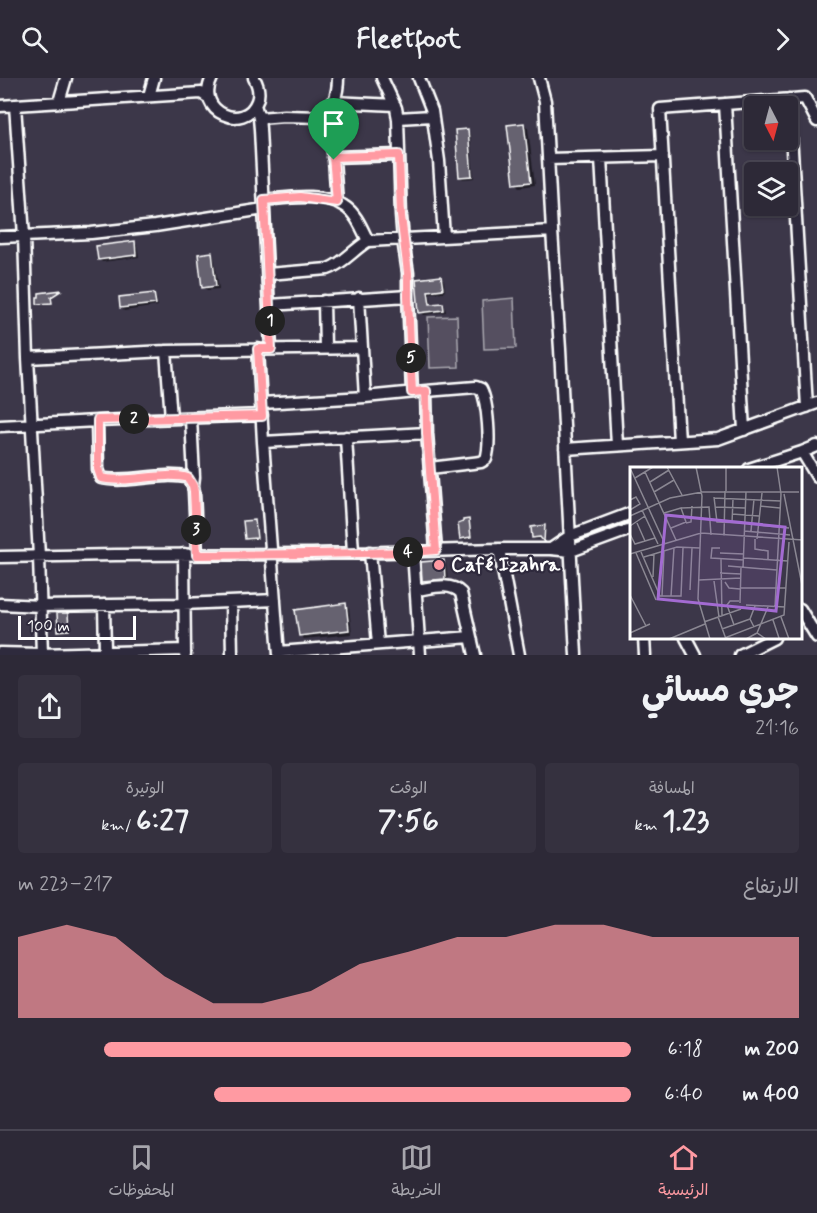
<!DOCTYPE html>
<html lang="ar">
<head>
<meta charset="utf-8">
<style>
  body { margin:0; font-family:Mynerve,"Playpen Sans Arabic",sans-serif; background:#35313f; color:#f1f3f6; direction:rtl; height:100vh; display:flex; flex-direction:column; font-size:22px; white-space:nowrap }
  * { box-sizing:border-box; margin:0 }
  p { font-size:20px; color:#a7a6ad }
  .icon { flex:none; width:33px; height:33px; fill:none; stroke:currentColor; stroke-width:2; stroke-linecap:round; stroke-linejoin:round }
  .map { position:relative; height:577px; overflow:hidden; direction:ltr }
  .panel { display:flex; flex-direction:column; background:#2d2937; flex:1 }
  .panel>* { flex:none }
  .needle { width:39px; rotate:174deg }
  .buttons { position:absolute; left:744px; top:18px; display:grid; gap:12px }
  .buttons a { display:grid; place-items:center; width:54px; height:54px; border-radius:6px; background:#2d2937; box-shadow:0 2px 4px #0004,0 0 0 2px #484552; font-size:30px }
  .scale { position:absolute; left:18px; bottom:15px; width:118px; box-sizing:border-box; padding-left:6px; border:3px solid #fff; border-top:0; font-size:16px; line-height:21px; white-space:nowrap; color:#fff; -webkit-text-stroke:4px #2f2a3d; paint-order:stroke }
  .pin { position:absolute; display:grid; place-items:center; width:51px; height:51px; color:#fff; margin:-62px -26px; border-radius:50% 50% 50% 0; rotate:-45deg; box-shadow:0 0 6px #0007 }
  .pin .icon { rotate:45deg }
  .km { position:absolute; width:30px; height:30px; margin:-15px; border-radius:50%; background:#222; color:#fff; font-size:16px; line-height:30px; text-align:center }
  .round { display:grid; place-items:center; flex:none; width:63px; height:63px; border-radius:6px; background:#35313f }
  .head { display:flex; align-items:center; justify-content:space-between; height:102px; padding:0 18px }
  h1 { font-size:33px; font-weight:700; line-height:45px }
  .stats { display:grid; grid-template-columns:repeat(3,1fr); gap:9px; height:102px; padding:6px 18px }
  .stats div { display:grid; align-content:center; border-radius:6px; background:#35313f; text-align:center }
  .stats b { font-size:30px; font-weight:700 }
  .stats small { font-size:16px; font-weight:400 }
  .stats p { font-size:16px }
  .chart { height:168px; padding:12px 18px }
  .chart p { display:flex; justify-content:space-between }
  .chart svg { width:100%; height:108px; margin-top:6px; fill:#ff9aa2; opacity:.7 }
  ul { padding:0 18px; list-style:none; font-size:20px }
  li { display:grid; grid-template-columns:96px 72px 1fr; align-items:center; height:45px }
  li i { height:15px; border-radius:8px; background:#ff9aa2 }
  header { display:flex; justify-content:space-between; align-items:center; height:78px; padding:0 18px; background:#2d2937; font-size:27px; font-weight:700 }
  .tabs { display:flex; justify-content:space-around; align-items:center; height:84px; border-top:2px solid #484552; background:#2d2937; font-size:16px; color:#a7a6ad }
  .tabs a { display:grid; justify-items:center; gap:3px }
  .tabs .active { color:#ff9aa2 }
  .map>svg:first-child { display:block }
  .green { fill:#555060; stroke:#aaa8b0; stroke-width:1.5 }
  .shadow { fill:#0007 }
  .building { fill:#666270; stroke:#fff; stroke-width:1.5 }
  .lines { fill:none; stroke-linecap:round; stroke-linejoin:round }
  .minor-casing { stroke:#fff; stroke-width:15 }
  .minor { stroke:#2f2a3d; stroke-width:10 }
  .route-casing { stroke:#fff; stroke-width:12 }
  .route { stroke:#ff9aa2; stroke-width:8 }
  .poi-dot { fill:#ff9aa2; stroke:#2f2a3d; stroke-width:2 }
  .labels { text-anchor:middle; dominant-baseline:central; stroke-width:4.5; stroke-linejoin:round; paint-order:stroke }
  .poi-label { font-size:20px; font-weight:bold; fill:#fff; stroke:#2f2a3d; text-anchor:start }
  .inset-road { fill:none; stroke:#8a8792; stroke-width:1.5 }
  .view { fill:#a36bd2; fill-opacity:0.15; stroke:#a36bd2; stroke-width:3 }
  .inset-edge { fill:none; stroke:#fff; stroke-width:3 }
</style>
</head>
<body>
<header><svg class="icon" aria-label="forward" viewBox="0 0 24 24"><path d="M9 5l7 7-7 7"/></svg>Fleetfoot<svg class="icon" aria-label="search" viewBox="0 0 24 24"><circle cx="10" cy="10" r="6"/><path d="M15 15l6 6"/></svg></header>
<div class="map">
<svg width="817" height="577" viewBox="0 0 817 577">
  <rect width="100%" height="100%" fill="#3c3749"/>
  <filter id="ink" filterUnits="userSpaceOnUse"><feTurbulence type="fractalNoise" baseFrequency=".0167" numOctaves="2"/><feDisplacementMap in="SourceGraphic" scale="12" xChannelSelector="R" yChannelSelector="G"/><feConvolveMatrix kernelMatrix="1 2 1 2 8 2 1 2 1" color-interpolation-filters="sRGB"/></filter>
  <g filter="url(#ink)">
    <path class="green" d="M514 220 516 270 484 271 482 223Z
      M457 238 459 289 430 290 428 239Z"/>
    <path class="shadow" d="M524 46 528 50 535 107 520 109 516 105Z
      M467 53 470 56 474 100 463 101 460 98Z
      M134 165 137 167 139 179 102 184 99 181Z
      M212 176 214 179 219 211 207 212 204 209Z
      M441 200 444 203 445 214 430 215 432 228 442 226 445 229 446 234 424 237 421 234 417 203Z
      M153 216 156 219 158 228 124 233 122 230Z
      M469 443 470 444 472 460 463 462 461 460Z
      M255 444 256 445 258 461 248 462 246 460Z
      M544 449 546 450 545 463 543 460 535 461 534 459Z
      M443 484 446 486 448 503 427 505 424 502Z
      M345 527 349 531 352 556 304 561 300 557Z
      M68 537 69 538 70 553 61 554 59 552Z"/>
    <path class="building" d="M524 45 531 104 514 106 507 47Z
      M468 51 472 98 459 99 455 52Z
      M135 163 136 177 98 182 96 168Z
      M212 174 216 208 202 210 198 176Z
      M441 198 443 211 428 213 430 226 443 225 444 232 419 235 416 201Z
      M62 212 51 219 52 225 37 226V219H39V215Z
      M154 215 156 226 120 230 119 219Z
      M469 441 471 459 460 461 458 446 463 444V442Z
      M255 442 257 460 245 461 243 443Z
      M545 447 544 464 540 459 532 460 531 449Z
      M444 482 445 501 422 503 421 484Z
      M346 525 349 552 299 558 295 532Z
      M57 535H68L69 552 58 553Z"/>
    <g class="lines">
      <defs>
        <path id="minor" d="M212 0C194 34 245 55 257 23 260 15 258 7 254 0
          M382 0 396 30 398 41 401 138 403 162 408 195V218L412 314
          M419 0 432 33 439 83 444 159
          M539 0 545 23 552 153 560 271 576 577
          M149 18 154 0
          M789 21 807 329
          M59 24 66 0
          M333 24 395 27
          M725 26 744 352
          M15 27 24 158 28 280 39 478 42 577
          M255 27 259 40 260 51 271 271
          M0 28 201 15 209 20
          M328 36 334 82 337 124
          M259 40 284 38 320 39C334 34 338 13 338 0
          M398 40 432 38
          M333 79 399 77
          M601 80 617 367
          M548 81 663 78
          M264 122C288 120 323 114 344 128 356 135 362 151 368 163
          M0 159 91 155 155 148 264 131
          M268 196 328 191C343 186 354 171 368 163L552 153
          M359 220 365 319
          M324 223 325 270
          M270 227 408 218
          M258 271 263 364 279 577
          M166 273 171 340
          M28 280 166 273 362 270
          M426 313 427 355 436 472
          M261 325 365 319 426 313 476 309 481 311C488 325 491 367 486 381L481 384 430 390
          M191 340 194 399 193 407
          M97 343 98 391 101 400C128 406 163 393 188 400L193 408 194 414 197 477
          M0 348 97 343 262 337
          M346 359 353 474
          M679 363 660 31 805 20 817 43
          M263 364 427 355
          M565 371 718 361 817 325
          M802 374 817 399
          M749 391 802 374 817 368
          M499 471 519 577
          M551 471 570 458 631 435
          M370 474 378 566
          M413 474 420 577
          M184 476 185 577
          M0 479 116 477 312 476 499 471H551L571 473 631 451
          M417 512C431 510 450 503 461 515L471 559
          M231 524 232 577
          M0 526 40 528 183 526 275 522
          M104 527 105 573
          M800 531 817 559
          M644 560 645 577
          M686 560 695 577
          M279 574 471 559 475 577
          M0 575 41 576 185 572
          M740 577 774 560"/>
      </defs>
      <use href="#minor" class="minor-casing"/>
      <use href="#minor" class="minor"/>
    </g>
  </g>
  <g class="lines" filter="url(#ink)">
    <defs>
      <path id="route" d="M399 77 401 138 408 195V218L412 314 426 313 427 355 436 472 413 474 312 476 197 477 194 414 193 408 188 400C163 393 128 406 101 400L98 391V342L262 338 258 271H271L264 122 300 119 337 124 333 79Z"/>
    </defs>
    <use href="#route" class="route-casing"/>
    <use href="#route" class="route"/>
  </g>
  <circle class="poi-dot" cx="439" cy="487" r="6"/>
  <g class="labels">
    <g class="poi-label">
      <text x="451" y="487">Café Izahra</text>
    </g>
  </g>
  <g transform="translate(630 389)">
    <rect width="172" height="172" fill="#3c3749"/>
    <path class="inset-road" d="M37 0 52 28M66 0 72 29 68 132 80 172M1 3 35 77M15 5 46 73M5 11 23 0M20 15 39 3M96 24V0M24 25 44 13M154 27 172 118M84 30 87 55 115 56M84 31 151 34M0 33 6 30 10 37 0 43M130 39 150 41M85 40 115 41M51 41 79 40 81 68M12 43 28 77M34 46 51 41 56 55 41 61M102 47 129 49M0 49 40 31 72 25H169M7 56 15 74M56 56 61 55 62 39M102 56 103 32M128 58 159 61M0 59 15 49M114 64 160 68M121 64 124 32M0 67 5 77 25 71M94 69 95 24M125 72V82L138 84V93M127 72 132 26M90 81H82L81 91 114 93M11 85 30 129H51L53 81M6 86 26 133M90 86 114 87M0 87 71 66 173 73M14 90 47 80 70 81M114 91 158 94M91 92 92 149M98 99 147 103M113 101 116 25M90 106 111 107M23 110 24 87M69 113 111 111M84 114 89 150M95 115 99 121 110 122M110 121H156M60 123 62 81M0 128 16 159M32 129 34 84M41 129 44 81M110 136 111 100M116 138 155 140M145 140 151 27 147 0M88 150 96 172M151 150 159 172M143 153 149 171M74 155 111 142M104 158 97 138 100 134H109M124 160 120 152 125 139M92 162 120 152M0 166 20 157M127 166 138 140M39 172 75 157M92 172 154 148 159 75M116 172 127 166 136 172"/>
    <path class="view" d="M36 48 155 60 146 144 28 132Z"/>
    <rect width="172" height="172" class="inset-edge"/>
  </g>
</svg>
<div class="buttons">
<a><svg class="needle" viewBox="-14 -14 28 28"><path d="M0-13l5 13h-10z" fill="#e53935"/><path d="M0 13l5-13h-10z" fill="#a7a6ad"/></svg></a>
<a><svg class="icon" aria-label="layers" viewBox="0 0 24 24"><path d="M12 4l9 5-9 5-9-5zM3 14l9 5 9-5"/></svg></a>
</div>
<div class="scale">100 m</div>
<div class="pin" style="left:334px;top:82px;background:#1e9e55"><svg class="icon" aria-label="arrive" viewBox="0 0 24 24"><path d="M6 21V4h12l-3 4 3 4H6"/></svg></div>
<b class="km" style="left:270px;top:243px">1</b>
<b class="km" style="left:134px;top:341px">2</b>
<b class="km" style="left:196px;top:452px">3</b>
<b class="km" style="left:408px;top:474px">4</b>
<b class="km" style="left:411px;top:280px">5</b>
</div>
<section class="panel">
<div class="head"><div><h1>جري مسائي</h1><p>21:16</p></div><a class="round"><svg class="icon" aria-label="share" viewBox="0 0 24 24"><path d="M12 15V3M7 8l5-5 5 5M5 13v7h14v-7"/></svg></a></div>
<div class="stats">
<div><p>المسافة</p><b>1.23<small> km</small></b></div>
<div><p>الوقت</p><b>7:56</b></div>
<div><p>الوتيرة</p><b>6:27<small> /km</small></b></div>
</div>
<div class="chart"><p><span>الارتفاع</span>217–223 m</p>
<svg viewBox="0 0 160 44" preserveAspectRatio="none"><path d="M0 44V11L10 6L20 11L30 27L40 38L50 38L60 33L70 22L80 17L90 11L100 11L110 6L120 6L130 11L140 11L150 11L160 11V44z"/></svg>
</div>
<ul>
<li><b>200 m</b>6:18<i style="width:86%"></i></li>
<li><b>400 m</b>6:40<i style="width:68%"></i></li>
</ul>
</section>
<nav class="tabs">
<a class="active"><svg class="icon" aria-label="home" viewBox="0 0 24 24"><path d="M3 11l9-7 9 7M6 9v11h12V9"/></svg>الرئيسية</a>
<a><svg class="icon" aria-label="map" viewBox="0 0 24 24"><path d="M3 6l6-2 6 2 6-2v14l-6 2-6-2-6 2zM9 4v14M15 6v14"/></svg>الخريطة</a>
<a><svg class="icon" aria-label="saved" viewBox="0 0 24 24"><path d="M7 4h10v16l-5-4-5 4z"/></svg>المحفوظات</a>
</nav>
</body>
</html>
